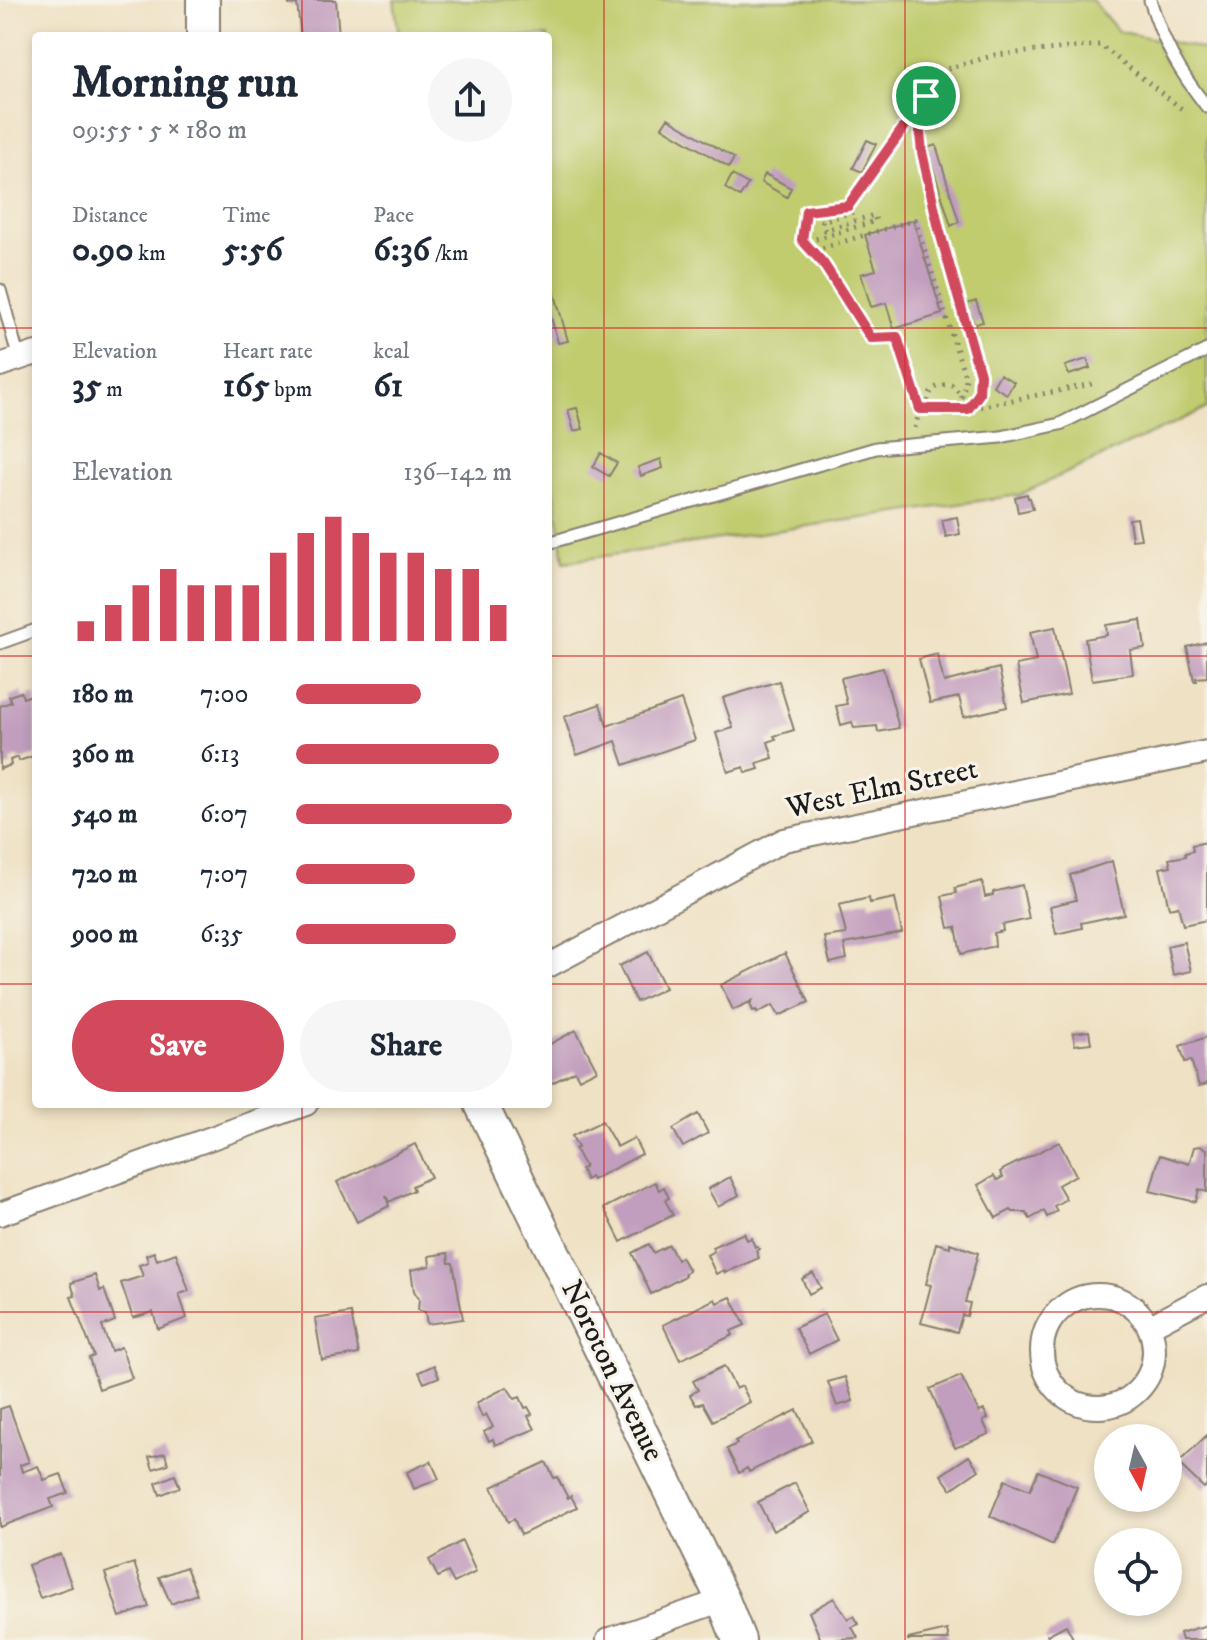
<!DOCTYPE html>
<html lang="en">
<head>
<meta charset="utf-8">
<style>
  body { margin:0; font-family:"IM FELL DW Pica",serif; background:#f6f6f7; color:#1f2937; height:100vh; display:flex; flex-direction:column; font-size:30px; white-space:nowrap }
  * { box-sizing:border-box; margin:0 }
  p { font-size:26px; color:#747a83 }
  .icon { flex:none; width:44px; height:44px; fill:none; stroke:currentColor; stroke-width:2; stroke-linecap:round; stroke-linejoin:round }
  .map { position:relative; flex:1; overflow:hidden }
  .side { position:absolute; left:32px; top:32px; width:520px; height:1076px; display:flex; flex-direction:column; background:#fff; border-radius:8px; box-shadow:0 4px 12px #0003 }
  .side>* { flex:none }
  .needle { width:52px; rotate:172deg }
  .tools { position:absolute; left:1094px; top:1424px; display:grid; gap:16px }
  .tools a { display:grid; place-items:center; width:88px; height:88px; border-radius:50%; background:#fff; box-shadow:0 4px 12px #0003; font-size:40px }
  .pin { position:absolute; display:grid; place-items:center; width:68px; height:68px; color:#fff; margin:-34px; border:4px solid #fff; border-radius:50%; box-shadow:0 2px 8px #0007 }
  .round { display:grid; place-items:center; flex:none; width:84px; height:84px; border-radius:42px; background:#f6f6f7 }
  .summary { display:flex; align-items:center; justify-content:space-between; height:136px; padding:0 40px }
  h1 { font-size:44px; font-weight:700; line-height:60px }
  .stats { display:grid; grid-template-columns:repeat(3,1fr); gap:12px; height:136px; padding:8px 40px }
  .stats div { display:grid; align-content:center }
  .stats b { font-size:34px; font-weight:700 }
  .stats small { font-size:22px; font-weight:400 }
  .stats p { font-size:22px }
  .chart { height:224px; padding:16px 40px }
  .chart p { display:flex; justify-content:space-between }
  .chart svg { width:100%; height:144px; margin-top:8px; stroke:#d1495b; stroke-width:6 }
  .button { display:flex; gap:16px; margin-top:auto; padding:16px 40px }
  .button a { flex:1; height:92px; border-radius:48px; background:#d1495b; color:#fff; font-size:32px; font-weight:700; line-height:92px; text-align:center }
  .button a+a { background:#f6f6f7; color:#1f2937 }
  ul { padding:0 40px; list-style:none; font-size:26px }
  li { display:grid; grid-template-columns:128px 96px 1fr; align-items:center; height:60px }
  li i { height:20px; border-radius:10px; background:#d1495b }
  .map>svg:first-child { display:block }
  .green { fill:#c0cc6e; stroke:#6e7445; stroke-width:2 }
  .building { fill:#c19dbe }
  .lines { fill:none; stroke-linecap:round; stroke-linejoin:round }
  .lane-casing { stroke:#867e70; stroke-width:15 }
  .street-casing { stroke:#867e70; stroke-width:26 }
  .secondary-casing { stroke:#867e70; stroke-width:36 }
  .path { stroke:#867e70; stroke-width:5; stroke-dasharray:2 6; stroke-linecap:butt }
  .lane { stroke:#fff; stroke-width:11 }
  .street { stroke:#fff; stroke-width:22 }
  .secondary { stroke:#fff; stroke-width:32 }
  .route-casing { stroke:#fff; stroke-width:16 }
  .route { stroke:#d1495b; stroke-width:10 }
  .grid { fill:none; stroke:#d62828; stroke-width:2; stroke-opacity:0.55 }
  .labels { text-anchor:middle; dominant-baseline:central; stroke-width:6; stroke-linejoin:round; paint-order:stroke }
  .street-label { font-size:30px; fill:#1c1c1c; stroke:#f7f3e8 }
</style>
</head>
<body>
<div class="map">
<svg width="1207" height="1640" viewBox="0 0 1207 1640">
  <rect width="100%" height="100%" fill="#f7f3e8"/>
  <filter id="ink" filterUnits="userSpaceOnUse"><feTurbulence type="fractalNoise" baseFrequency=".0125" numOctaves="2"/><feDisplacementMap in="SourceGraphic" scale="16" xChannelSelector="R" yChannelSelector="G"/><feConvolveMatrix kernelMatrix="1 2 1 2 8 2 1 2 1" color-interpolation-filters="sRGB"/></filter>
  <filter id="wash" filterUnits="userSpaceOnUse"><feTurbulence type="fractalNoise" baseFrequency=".006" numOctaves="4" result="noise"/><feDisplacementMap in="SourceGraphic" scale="32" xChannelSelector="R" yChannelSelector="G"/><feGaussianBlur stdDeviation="1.8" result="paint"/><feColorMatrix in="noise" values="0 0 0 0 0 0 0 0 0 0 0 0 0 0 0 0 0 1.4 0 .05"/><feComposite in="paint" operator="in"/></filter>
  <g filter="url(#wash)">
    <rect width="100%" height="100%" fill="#efe1c3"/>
    <path class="green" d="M394 0H1092L1118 31 1207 50V408L1019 495 564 562 548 442V36H399Z"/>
    <g id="blocks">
      <path class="building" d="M288 0H336L339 36H301L297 4 289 5Z
        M668 118 734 158 729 167 662 127Z
        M867 140 876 144 862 172 853 168Z
        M936 145 959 222 951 226 927 148Z
        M765 174 791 188 787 197 761 182Z
        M732 175 748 184 740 197 725 188Z
        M913 220 942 314 894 329 886 303 871 307 861 274 876 270 865 235Z
        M549 273 568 341 558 343 548 306Z
        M976 301 983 322 974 324 967 304Z
        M1087 359 1090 368 1069 375 1065 366Z
        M1000 374 1014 382 1007 394 993 386Z
        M577 408 583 429 574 431 568 410Z
        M601 453 617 463 609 476 593 467Z
        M661 459 663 468 641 476 638 467Z
        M1027 494 1028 498H1030L1033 509 1018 512 1015 497Z
        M957 517 960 534 946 537 942 520Z
        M1137 518 1141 539 1132 540 1129 519Z
        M1141 620 1145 648 1130 650 1133 674 1092 680 1085 639 1107 635 1106 625Z
        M1055 627 1069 694 1024 703 1016 665 1036 661 1030 632Z
        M1207 642V677L1196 678 1197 681H1194L1187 647Z
        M937 654 944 682 999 668 1007 707 964 717 959 697 930 703 919 659Z
        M883 668 899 728 878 732 877 726 854 728 852 722 841 725 836 706 847 704 841 678Z
        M779 681 794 730 774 736 776 739 768 742 773 758 757 763 759 769 746 773 744 767 728 772 716 733 733 728 723 698Z
        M21 692 23 698 35 694 36 697V755L19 761 18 757 10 760 11 765 0 769V706L11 702 9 696Z
        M681 700 695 740 624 765 616 741 577 755 564 717 600 704 607 726Z
        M1207 842V920L1183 925 1178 906 1169 908 1160 868 1171 866 1169 859 1186 856 1185 853 1193 851 1192 845Z
        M1112 861 1124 914 1081 923 1082 928 1056 934 1050 906 1076 900 1070 875Z
        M982 881 985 897 993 895V892L1022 885 1029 919 1002 925 1003 931 994 933 995 946 961 954 956 927 949 928 942 896 956 893 955 888Z
        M869 898 870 903 895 898 902 933 844 944 847 959 830 963 824 937 846 934 839 905Z
        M1184 942 1191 971 1173 975 1167 946Z
        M648 952 665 988 636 1002 619 966Z
        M785 953 809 1002 779 1016 773 1005 757 1013 756 1010 753 1011 750 1004 752 1001 733 1010 721 985Z
        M576 1030 597 1070 579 1079 575 1071 548 1085V1045Z
        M1089 1031 1091 1043 1075 1045 1073 1033Z
        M1207 1037V1084L1199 1086 1191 1060 1185 1062 1180 1046Z
        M698 1114 708 1133 683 1147 673 1129Z
        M602 1121 617 1147 634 1138 642 1154 592 1180 590 1177 586 1180 581 1169 585 1167 575 1149 578 1148 572 1136Z
        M1059 1142 1076 1175 1058 1185 1066 1199 1054 1206 1057 1211 1047 1217 1044 1211 1030 1219 1026 1212H1013L1011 1210 996 1218 978 1185 994 1176 997 1180 1003 1177 1000 1172 1004 1169Z
        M415 1144 431 1177 412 1186 414 1190 389 1202 386 1196 389 1206 357 1222 337 1182Z
        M1200 1146 1207 1149V1192L1199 1189 1196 1202 1150 1191 1160 1155 1189 1164 1194 1147Z
        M730 1177 739 1195 718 1207 708 1189Z
        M655 1182 659 1190 664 1187 669 1198 665 1200 673 1215 621 1242 604 1208Z
        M744 1233 747 1240 751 1238 755 1247 757 1246 759 1249 756 1251 759 1258 725 1273 724 1270 716 1274 707 1255 714 1251 712 1247Z
        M936 1243 950 1247V1243L978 1253 965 1302 970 1303 967 1316 962 1315 957 1332 921 1323 931 1285 926 1284Z
        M649 1244 653 1253 669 1245 677 1260 681 1257 689 1271 684 1274 685 1276 651 1294 632 1253Z
        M154 1252 157 1260 176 1253 189 1291 179 1294 187 1318 158 1329 153 1312 133 1318 121 1283 143 1276 139 1265 148 1262 146 1255Z
        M448 1253 449 1263H453L463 1319 427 1324 425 1312 418 1310 419 1299 414 1291 411 1270 430 1266 429 1256Z
        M813 1273 821 1288 809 1294 802 1279Z
        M95 1275 100 1291 104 1289 115 1321 102 1326 111 1351 121 1347 132 1378 99 1389 89 1358 94 1356 71 1297 75 1296 71 1283Z
        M731 1297 745 1325 731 1331 733 1335 680 1360 663 1325 715 1299 717 1303Z
        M351 1313 359 1354 322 1360 315 1319Z
        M824 1314 837 1340 809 1354 795 1328Z
        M434 1365 439 1377 424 1383 419 1372Z
        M724 1366 736 1389 742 1386 750 1402 713 1421 703 1403 696 1405 690 1395 698 1390 693 1381Z
        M961 1376 979 1412 984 1410 988 1419 983 1421 989 1434 955 1448 930 1389Z
        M845 1377 853 1401 837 1406 828 1382Z
        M507 1387 515 1399 520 1397 525 1408 528 1407 532 1414 528 1416 535 1429 495 1445 493 1439 489 1441 484 1432 493 1427 486 1414 482 1417 476 1403Z
        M9 1406 29 1462 20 1465 22 1472 38 1466 44 1480 61 1474 68 1493 50 1499 53 1507 0 1527V1409Z
        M797 1410 812 1441 749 1472 747 1468 739 1473 727 1449 737 1444 735 1441Z
        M1207 1435V1485L1204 1488 1178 1463Z
        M165 1453 168 1464 153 1469 149 1457Z
        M969 1456 979 1470 951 1489 941 1475Z
        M431 1461 439 1479 414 1489 407 1472Z
        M546 1462 554 1478 557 1477 568 1498 571 1496 577 1507 521 1535 514 1519 508 1522 492 1487Z
        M1038 1471 1077 1487 1053 1545 990 1516 1005 1480 1030 1490Z
        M175 1475 180 1487 160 1495 156 1483Z
        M795 1483 810 1512 773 1531 758 1502Z
        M462 1541 476 1572 454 1583 448 1572 438 1577 429 1560Z
        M60 1554 72 1587 40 1598 28 1565Z
        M134 1563 149 1607 120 1617 105 1573Z
        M186 1567 197 1594 171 1604 159 1577Z
        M834 1598 848 1619 854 1616 859 1624 852 1627 858 1638 821 1640 809 1612Z
        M1066 1625 1074 1640H1043L1048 1637 1047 1635Z
        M1207 1625V1640H1182L1180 1633Z
        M947 1630 949 1640H908V1639Z"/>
    </g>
  </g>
  <g filter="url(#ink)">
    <use href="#blocks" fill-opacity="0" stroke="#867e70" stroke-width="2"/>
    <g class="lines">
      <defs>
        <path id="lane" d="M1150 0C1164 45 1178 70 1207 107
          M0 290 19 359
          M548 543 876 448 1001 437 1060 424 1207 350
          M0 643 36 630"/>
        <path id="street" d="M0 365 36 353
          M548 966 784 840 1207 752
          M0 1214 306 1104
          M1042 1351a56 56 0 1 1 112 0a56 56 0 1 1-112 0Z
          M1149 1327 1207 1296
          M608 1640 723 1600"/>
        <path id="secondary" d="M203 36V0
          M481 1104 723 1600 739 1640"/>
      </defs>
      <use href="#lane" class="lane-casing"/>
      <use href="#street" class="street-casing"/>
      <use href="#secondary" class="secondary-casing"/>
      <path class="path" d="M848 206 853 212 822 221 825 230 874 215 876 221 812 240 815 250 915 220 966 379 962 396
        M920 409 897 337 871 338 823 263 802 240 806 211 848 206 923 100
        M927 409C927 391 934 384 952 385L962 396 956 409
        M968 409 979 394 980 374 939 229 922 152 919 124 926 96 947 69 995 55 1100 45 1182 109
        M915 428 920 409H968L1092 384"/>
      <use href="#lane" class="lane"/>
      <use href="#street" class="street"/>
      <use href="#secondary" class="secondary"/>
    </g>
  </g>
  <g class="lines" filter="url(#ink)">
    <defs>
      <path id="route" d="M926 96 919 124 922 152 939 229 980 374 979 394 968 409H920L897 337 871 338 823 263 802 240 806 211 848 206Z"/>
    </defs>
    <use href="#route" class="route-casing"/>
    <use href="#route" class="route"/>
  </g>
  <path class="grid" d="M302 0V36M604 0V1640M905 0V1640M0 328H36M548 328H1207M0 656H36M548 656H1207M0 984H36M548 984H1207M302 1104V1640M0 1312H1207"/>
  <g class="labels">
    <g class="street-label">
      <text transform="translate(882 789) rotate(-12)">West Elm Street</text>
      <text transform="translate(612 1371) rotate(64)">Noroton Avenue</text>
    </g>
  </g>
</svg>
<div class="tools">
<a><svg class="needle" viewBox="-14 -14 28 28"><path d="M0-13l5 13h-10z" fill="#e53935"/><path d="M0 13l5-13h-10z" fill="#747a83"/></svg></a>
<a><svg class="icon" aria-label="locate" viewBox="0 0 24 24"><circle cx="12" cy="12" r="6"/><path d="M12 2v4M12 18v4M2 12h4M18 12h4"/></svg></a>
</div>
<div class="pin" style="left:926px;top:96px;background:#1e9e55"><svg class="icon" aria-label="arrive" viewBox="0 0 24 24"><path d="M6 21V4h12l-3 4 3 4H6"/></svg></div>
<section class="side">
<div class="summary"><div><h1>Morning run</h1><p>09:55 · 5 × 180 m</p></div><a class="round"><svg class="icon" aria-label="share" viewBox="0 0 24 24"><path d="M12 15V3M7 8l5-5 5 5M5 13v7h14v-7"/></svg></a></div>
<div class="stats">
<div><p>Distance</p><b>0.90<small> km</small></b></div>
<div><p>Time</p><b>5:56</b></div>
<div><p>Pace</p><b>6:36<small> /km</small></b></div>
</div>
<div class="stats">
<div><p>Elevation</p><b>35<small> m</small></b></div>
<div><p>Heart rate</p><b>165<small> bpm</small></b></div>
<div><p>kcal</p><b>61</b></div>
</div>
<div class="chart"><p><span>Elevation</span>136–142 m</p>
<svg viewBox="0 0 160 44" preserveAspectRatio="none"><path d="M5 44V38M15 44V33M25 44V27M35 44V22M45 44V27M55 44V27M65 44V27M75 44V17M85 44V11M95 44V6M105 44V11M115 44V17M125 44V17M135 44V22M145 44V22M155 44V33"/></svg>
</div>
<ul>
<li><b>180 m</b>7:00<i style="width:58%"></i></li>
<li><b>360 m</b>6:13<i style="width:94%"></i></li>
<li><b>540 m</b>6:07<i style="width:100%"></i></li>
<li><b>720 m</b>7:07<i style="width:55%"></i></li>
<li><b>900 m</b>6:35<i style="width:74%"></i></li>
</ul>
<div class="button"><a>Save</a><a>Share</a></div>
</section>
</div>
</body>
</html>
